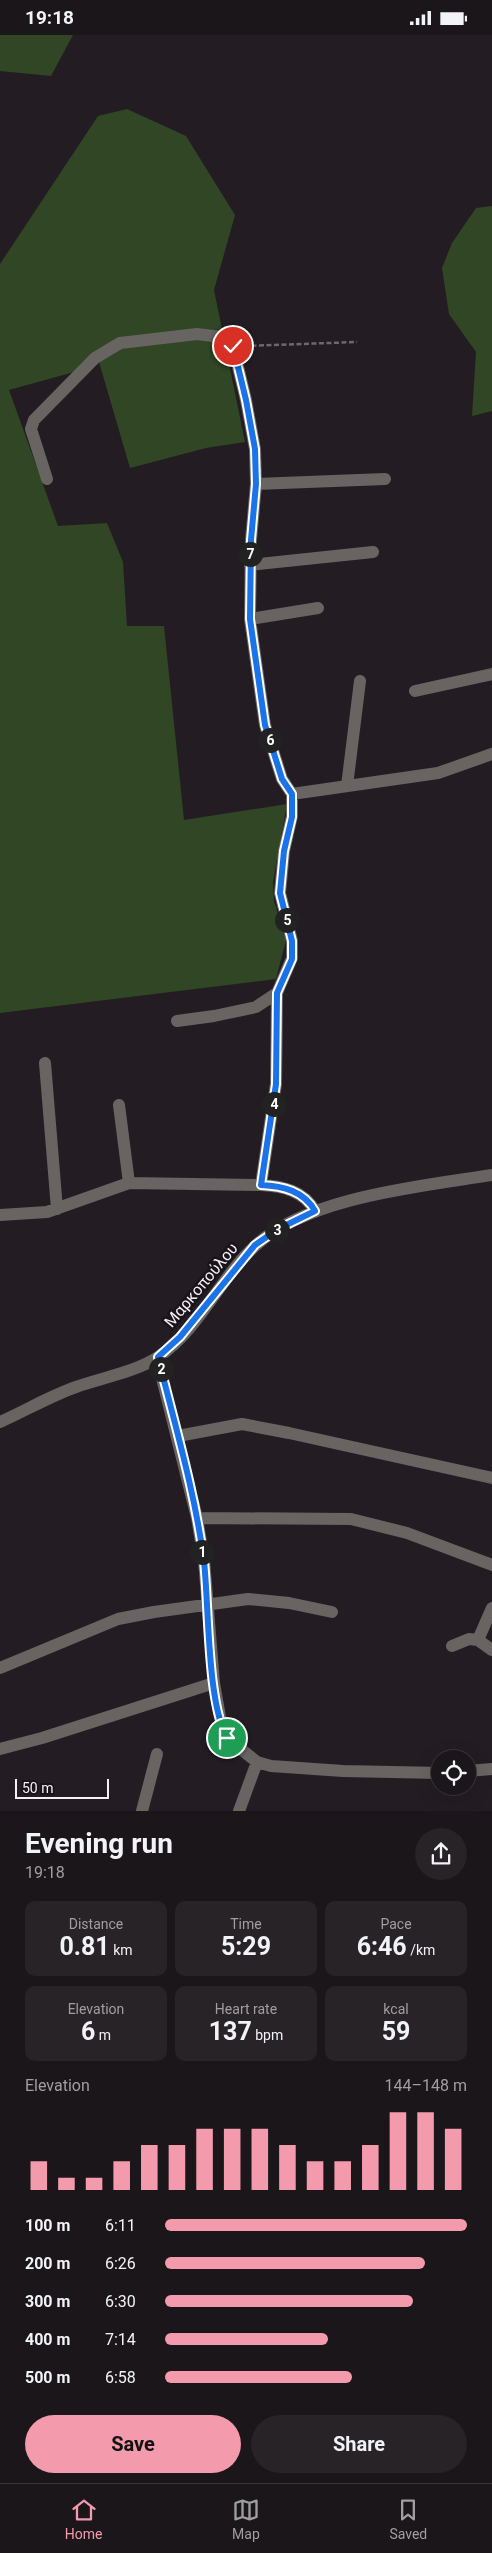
<!DOCTYPE html>
<html lang="en">
<head>
<meta charset="utf-8">
<style>
  body { margin:0; font-family:Roboto,sans-serif; background:#272327; color:#f1f3f6; height:100vh; display:flex; flex-direction:column; font-size:19px; white-space:nowrap }
  * { box-sizing:border-box; margin:0 }
  p { font-size:16px; color:#9f9fa2 }
  .icon { flex:none; width:28px; height:28px; fill:none; stroke:currentColor; stroke-width:2; stroke-linecap:round; stroke-linejoin:round }
  .map { position:relative; height:1776px; overflow:hidden }
  .sheet { display:flex; flex-direction:column; background:#1a161a; flex:1 }
  .sheet>* { flex:none }
  .buttons { position:absolute; left:431px; top:1715px; display:grid; gap:10px }
  .buttons a { display:grid; place-items:center; width:45px; height:45px; border-radius:50%; background:#1a161a; box-shadow:0 5px 20px #0002,0 0 0 1px #383539; font-size:25px }
  .scale { position:absolute; left:15px; bottom:12px; width:94px; box-sizing:border-box; padding-left:5px; border:2px solid #f5f0f5; border-top:0; font-size:14px; line-height:18px; white-space:nowrap; color:#f5f0f5; -webkit-text-stroke:4px #19141a; paint-order:stroke }
  .pin { position:absolute; display:grid; place-items:center; width:42px; height:42px; color:#fff; margin:-21px; border:2px solid #fff; border-radius:50%; box-shadow:0 1px 5px #0007 }
  .km { position:absolute; width:25px; height:25px; margin:-12px; border-radius:50%; background:#222; color:#fff; font-size:14px; line-height:25px; text-align:center }
  .round { display:grid; place-items:center; flex:none; width:52px; height:52px; border-radius:26px; background:#272327 }
  .headline { display:flex; align-items:center; justify-content:space-between; height:85px; padding:0 25px }
  h1 { font-size:28px; font-weight:700; line-height:38px }
  .figures { display:grid; grid-template-columns:repeat(3,1fr); gap:8px; height:85px; padding:5px 25px }
  .figures div { display:grid; align-content:center; border-radius:10px; background:#272327; text-align:center }
  .figures b { font-size:25px; font-weight:700 }
  .figures small { font-size:14px; font-weight:400 }
  .figures p { font-size:14px }
  .chart { height:140px; padding:10px 25px }
  .chart p { display:flex; justify-content:space-between }
  .chart svg { width:100%; height:90px; margin-top:5px; stroke:#f39aac; stroke-width:6 }
  .primary-button { display:flex; gap:10px; margin-top:auto; padding:10px 25px }
  .primary-button a { flex:1; height:58px; border-radius:30px; background:#f39aac; color:#111; font-size:20px; font-weight:700; line-height:58px; text-align:center }
  .primary-button a+a { background:#272327; color:#f1f3f6 }
  ul { padding:0 25px; list-style:none; font-size:16px }
  li { display:grid; grid-template-columns:80px 60px 1fr; align-items:center; height:38px }
  li i { height:12px; border-radius:6px; background:#f39aac }
  .status { display:flex; justify-content:space-between; align-items:center; height:35px; padding:0 25px; background:#1a161a; direction:ltr }
  .status svg { height:14px; fill:currentColor }
  .tabs { display:flex; justify-content:space-around; align-items:center; height:70px; border-top:1px solid #383539; background:#1a161a; font-size:14px; color:#9f9fa2 }
  .tabs a { display:grid; justify-items:center; gap:2px }
  .tabs .current { color:#f39aac }
  .map>svg:first-child { display:block }
  .grass { fill:#304624 }
  .lines { fill:none; stroke-linecap:round; stroke-linejoin:round }
  .path { stroke:#6d686d; stroke-width:2.5; stroke-dasharray:5 2.5; stroke-linecap:butt }
  .minor { stroke:#686462; stroke-width:12 }
  .route-casing { stroke:#fff; stroke-width:10 }
  .route { stroke:#1a73e8; stroke-width:6 }
  .labels { text-anchor:middle; dominant-baseline:central; stroke-width:5; stroke-linejoin:round; paint-order:stroke }
  .street-label { font-size:16px; fill:#f5f0f5; stroke:#19141a }
</style>
</head>
<body>
<div class="status"><b>19:18</b><svg viewBox="0 0 49 12"><path d="M0 12V9h3v3zM5 12V6h3v6zM10 12V3h3v9zM15 12V0h3v12zM26 1h20v11H26zM47 4h2v5h-2z"/></svg></div>
<div class="map">
<svg width="492" height="1776" viewBox="0 0 492 1776">
  <rect width="100%" height="100%" fill="#231d23"/>
  <path class="grass" d="M0 0H73L51 41 0 36Z
    M127 74 186 101 235 180 214 255 245 407 206 413 130 433 99 327 85 334 9 355 58 491 107 488 123 527 127 591H164L184 785 287 769 273 847 274 866 286 905 276 944 0 978V229L98 81Z
    M492 171V376L472 381 476 317 449 279 442 233 452 208 476 173Z"/>
  <g class="lines">
    <path class="path" d="M244 311 357 307"/>
    <path class="minor" d="M47 444 31 394 34 385 95 323 120 308 197 299 221 302 233 311 246 365 255 414 256 449 251 505 250 584 265 690 282 744 292 759 438 738 492 719
      M256 449 385 444
      M250 530 373 517
      M250 584 318 573
      M415 656 492 639
      M347 751 360 646
      M292 759V781L284 816 280 858 292 906V923L277 958 276 1049 261 1150C283 1151 304 1156 315 1176
      M177 986 214 981 256 972 277 958
      M45 1028 57 1174
      M119 1070 129 1148
      M0 1180 47 1177 129 1148 261 1150
      M157 1323 197 1483 204 1525 214 1648 222 1693 227 1703 257 1727 239 1776
      M0 1387C25 1376 50 1361 76 1352 101 1343 136 1337 158 1322 199 1295 219 1244 255 1211 307 1162 423 1151 492 1140
      M178 1401 242 1389 289 1398 492 1443
      M197 1483 351 1484 407 1498 492 1530
      M492 1573 478 1605 492 1615
      M452 1611 469 1604 478 1605
      M0 1633 118 1584 154 1577 248 1564 289 1568 332 1577
      M0 1714 42 1703 214 1648
      M257 1727 271 1731 343 1736 440 1738
      M468 1736 492 1734
      M142 1776 157 1719"/>
  </g>
  <g class="lines">
    <defs>
      <path id="route" d="M227 1703C207 1666 209 1572 204 1526 195 1458 175 1390 158 1322L180 1302 255 1210 278 1194 315 1176C304 1156 283 1151 261 1150L276 1049 277 958 292 924V906L280 858 284 816 292 782V759L282 744 265 690 250 584 251 505 256 449 255 414 246 365 233 311"/>
    </defs>
    <use href="#route" class="route-casing"/>
    <use href="#route" class="route"/>
  </g>
  <g class="labels">
    <g class="street-label">
      <text transform="translate(201 1250) rotate(-50)">Μαρκοπούλου</text>
    </g>
  </g>
</svg>
<div class="buttons">
<a><svg class="icon" aria-label="locate" viewBox="0 0 24 24"><circle cx="12" cy="12" r="6"/><path d="M12 2v4M12 18v4M2 12h4M18 12h4"/></svg></a>
</div>
<div class="scale">50 m</div>
<div class="pin" style="left:227px;top:1703px;background:#1e9e55"><svg class="icon" aria-label="arrive" viewBox="0 0 24 24"><path d="M6 21V4h12l-3 4 3 4H6"/></svg></div>
<div class="pin" style="left:233px;top:311px;background:#d93025"><svg class="icon" aria-label="check" viewBox="0 0 24 24"><path d="M5 12l5 5 9-10"/></svg></div>
<b class="km" style="left:202px;top:1517px">1</b>
<b class="km" style="left:161px;top:1334px">2</b>
<b class="km" style="left:277px;top:1195px">3</b>
<b class="km" style="left:274px;top:1069px">4</b>
<b class="km" style="left:287px;top:885px">5</b>
<b class="km" style="left:270px;top:705px">6</b>
<b class="km" style="left:250px;top:519px">7</b>
</div>
<section class="sheet">
<div class="headline"><div><h1>Evening run</h1><p>19:18</p></div><a class="round"><svg class="icon" aria-label="share" viewBox="0 0 24 24"><path d="M12 15V3M7 8l5-5 5 5M5 13v7h14v-7"/></svg></a></div>
<div class="figures">
<div><p>Distance</p><b>0.81<small> km</small></b></div>
<div><p>Time</p><b>5:29</b></div>
<div><p>Pace</p><b>6:46<small> /km</small></b></div>
</div>
<div class="figures">
<div><p>Elevation</p><b>6<small> m</small></b></div>
<div><p>Heart rate</p><b>137<small> bpm</small></b></div>
<div><p>kcal</p><b>59</b></div>
</div>
<div class="chart"><p><span>Elevation</span>144–148 m</p>
<svg viewBox="0 0 160 44" preserveAspectRatio="none"><path d="M5 44V30M15 44V38M25 44V38M35 44V30M45 44V22M55 44V22M65 44V14M75 44V14M85 44V14M95 44V22M105 44V30M115 44V30M125 44V22M135 44V6M145 44V6M155 44V14"/></svg>
</div>
<ul>
<li><b>100 m</b>6:11<i style="width:100%"></i></li>
<li><b>200 m</b>6:26<i style="width:86%"></i></li>
<li><b>300 m</b>6:30<i style="width:82%"></i></li>
<li><b>400 m</b>7:14<i style="width:54%"></i></li>
<li><b>500 m</b>6:58<i style="width:62%"></i></li>
</ul>
<div class="primary-button"><a>Save</a><a>Share</a></div>
</section>
<nav class="tabs">
<a class="current"><svg class="icon" aria-label="home" viewBox="0 0 24 24"><path d="M3 11l9-7 9 7M6 9v11h12V9"/></svg>Home</a>
<a><svg class="icon" aria-label="map" viewBox="0 0 24 24"><path d="M3 6l6-2 6 2 6-2v14l-6 2-6-2-6 2zM9 4v14M15 6v14"/></svg>Map</a>
<a><svg class="icon" aria-label="saved" viewBox="0 0 24 24"><path d="M7 4h10v16l-5-4-5 4z"/></svg>Saved</a>
</nav>
</body>
</html>
